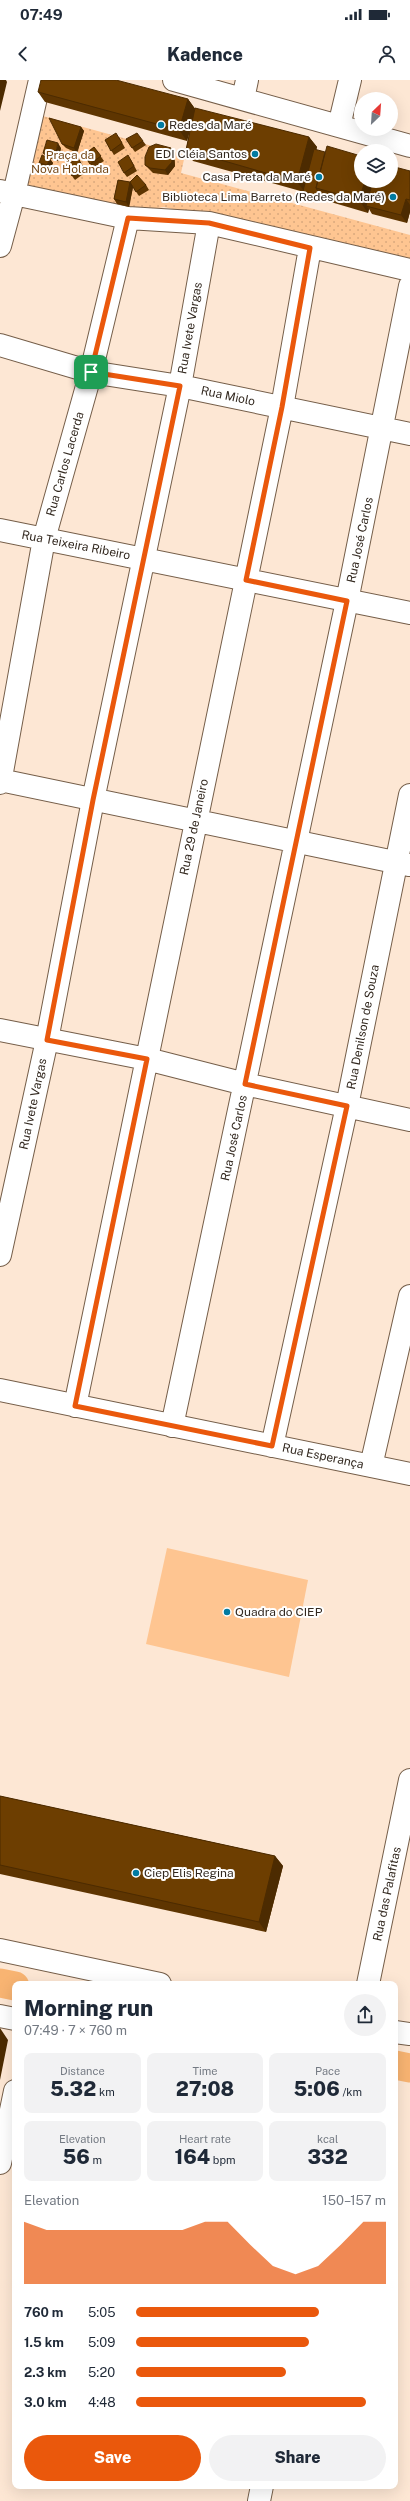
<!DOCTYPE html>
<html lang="en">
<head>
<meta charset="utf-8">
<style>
  body { margin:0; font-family:"Public Sans",sans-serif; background:#f2f2f3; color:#1f2937; height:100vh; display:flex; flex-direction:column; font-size:15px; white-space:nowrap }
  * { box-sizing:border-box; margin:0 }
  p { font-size:13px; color:#747a83 }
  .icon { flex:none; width:22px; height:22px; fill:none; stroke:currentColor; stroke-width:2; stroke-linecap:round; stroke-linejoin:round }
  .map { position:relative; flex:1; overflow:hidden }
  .panel { position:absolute; left:12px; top:1901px; width:386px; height:508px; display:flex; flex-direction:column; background:#fff; border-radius:8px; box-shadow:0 4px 16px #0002 }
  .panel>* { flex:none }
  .needle { width:26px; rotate:25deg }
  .controls { position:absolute; left:354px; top:12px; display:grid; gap:8px }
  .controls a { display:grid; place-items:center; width:44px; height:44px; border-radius:50%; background:#fff; box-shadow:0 4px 16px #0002; font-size:20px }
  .pin { position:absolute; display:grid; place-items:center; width:34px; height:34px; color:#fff; margin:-17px; border-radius:8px; box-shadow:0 2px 6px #0006 }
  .round { display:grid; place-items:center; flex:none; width:42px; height:42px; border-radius:21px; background:#f2f2f3 }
  .head { display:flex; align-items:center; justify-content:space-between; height:68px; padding:0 12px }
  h1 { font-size:22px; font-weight:800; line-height:30px }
  .metrics { display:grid; grid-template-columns:repeat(3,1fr); gap:6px; height:68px; padding:4px 12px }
  .metrics div { display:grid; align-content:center; border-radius:8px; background:#f2f2f3; text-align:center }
  .metrics b { font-size:20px; font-weight:800 }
  .metrics small { font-size:11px; font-weight:400 }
  .metrics p { font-size:11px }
  .chart { height:112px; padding:8px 12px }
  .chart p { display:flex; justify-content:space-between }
  .chart svg { width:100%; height:72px; margin-top:4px; fill:#ea580c; opacity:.7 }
  .cta { display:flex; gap:8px; margin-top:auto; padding:8px 12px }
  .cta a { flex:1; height:46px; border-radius:24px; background:#ea580c; color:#fff; font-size:16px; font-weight:800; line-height:46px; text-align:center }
  .cta a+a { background:#f2f2f3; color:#1f2937 }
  ul { padding:0 12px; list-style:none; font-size:13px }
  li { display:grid; grid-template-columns:64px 48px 1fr; align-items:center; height:30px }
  li i { height:10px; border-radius:5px; background:#ea580c }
  .status { display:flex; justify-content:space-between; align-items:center; height:28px; padding:0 20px; background:#fff; direction:ltr }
  .status svg { height:11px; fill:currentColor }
  header { display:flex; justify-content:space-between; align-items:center; height:52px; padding:0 12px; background:#fff; font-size:18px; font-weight:800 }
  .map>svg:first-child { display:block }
  .green { fill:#fec591 }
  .park { fill:url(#park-dots) }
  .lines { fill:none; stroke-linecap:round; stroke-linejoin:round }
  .canal { stroke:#f8b472; stroke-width:29 }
  .minor-casing { stroke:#755e49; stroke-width:24 }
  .minor { stroke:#fff; stroke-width:22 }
  .wall { fill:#5e3501 }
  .shaded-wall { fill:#4c2b01 }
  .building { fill:#6d3e01; stroke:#4c2b01 }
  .route-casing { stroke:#fff; stroke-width:8 }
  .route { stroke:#ea580c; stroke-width:5 }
  .poi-dot { fill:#017ba2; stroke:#fff; stroke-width:1.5 }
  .labels { text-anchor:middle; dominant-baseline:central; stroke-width:4; stroke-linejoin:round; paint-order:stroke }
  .poi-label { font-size:12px; fill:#332920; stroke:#fff; text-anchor:start }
  .park-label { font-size:12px; fill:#764918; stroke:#fff }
  .street-label { font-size:12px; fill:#332920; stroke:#fff }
</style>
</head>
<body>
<div class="status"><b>07:49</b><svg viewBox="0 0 49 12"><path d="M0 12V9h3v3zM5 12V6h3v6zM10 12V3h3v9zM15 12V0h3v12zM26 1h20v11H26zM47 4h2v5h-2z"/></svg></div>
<header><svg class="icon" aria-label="back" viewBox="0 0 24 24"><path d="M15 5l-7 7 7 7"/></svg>Kadence<svg class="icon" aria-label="person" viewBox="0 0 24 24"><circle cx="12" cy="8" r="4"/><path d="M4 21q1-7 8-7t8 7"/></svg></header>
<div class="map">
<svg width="410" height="2421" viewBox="0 0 410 2421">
  <defs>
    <pattern id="park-dots" width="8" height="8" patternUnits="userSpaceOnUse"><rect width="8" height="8" fill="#fec591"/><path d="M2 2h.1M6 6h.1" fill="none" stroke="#daa97d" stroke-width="1.8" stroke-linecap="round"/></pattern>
  </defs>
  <rect width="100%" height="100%" fill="#fde7d4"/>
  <path class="green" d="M167 1468 308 1500 289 1597 146 1564Z"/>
  <path class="park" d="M43 36 185 75 181 93 410 155V183L164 127 131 132 24 110Z"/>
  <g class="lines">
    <path class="canal" d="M0 1903 15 1906
      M395 1985 410 1988"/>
    <defs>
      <path id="minor" d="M174 0 410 66
        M243 19 247 0
        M339 46 350 0
        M0 111 128 138 209 143 410 190
        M0 166 14 114 40 0
        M0 265 91 292 180 306 410 354
        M0 450 410 533
        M0 700 409 785
        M0 703 44 459 91 292 128 138
        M0 950 147 979 245 1004 410 1040
        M0 1175 47 960 93 720 180 306 209 143
        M0 1310 410 1394
        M75 1326 282 327 310 168
        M172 1346 347 521 410 206
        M272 1366 347 1026 410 715
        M371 1386 410 1216
        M0 1870 160 1904
        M368 1904 410 1700
        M0 1936 15 1939
        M395 1952 410 1954
        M0 2083 15 2011
        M259 2421 262 2406"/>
    </defs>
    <use href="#minor" class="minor-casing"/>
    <use href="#minor" class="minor"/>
  </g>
  <path class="wall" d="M38 12 188 19 195 29 309 57 317 67 316 70 361 101 410 91V132L407 143 372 134 369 129 368 133 324 120 323 117 322 121 306 115 304 112 193 81 186 70 190 49 187 61 45 22Z
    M81 47 84 51 77 73 66 68 62 64Z
    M119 57 125 68 114 75 105 60Z
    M126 59 143 61 146 65 135 72Z
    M94 67 104 81 93 88 84 75Z
    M61 68 58 81 46 77 43 73Z
    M171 68 174 72 175 86 168 95 153 93 145 85Z
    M78 78 86 92 75 100 65 86Z
    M50 79 53 83 50 89 42 87 39 83Z
    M131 80 137 91 127 97 124 93Z
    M118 100 146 105 149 110 139 116 133 107 129 127 117 124 114 119Z
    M0 1716 275 1776 283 1786 266 1852 0 1794Z"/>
  <path class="shaded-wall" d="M0 0H6L7 2 0 31Z
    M188 19 196 30 187 61 179 50Z
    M81 47 84 51 77 73 74 68Z
    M309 57 317 67 305 112 297 102Z
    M58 63 61 68 58 81 55 76Z
    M171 68 174 72 175 86 168 95 165 90Z
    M50 79 53 83 50 89 47 85Z
    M365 101H377L366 126 369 129 368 133 359 120Z
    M130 102 133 107 129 127 126 122Z
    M319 113 323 117 322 121 319 116Z
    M406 119 410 125V132L407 143 401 135Z
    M275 1776 283 1786 266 1852 259 1842Z
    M0 1948 8 1960 0 2000Z"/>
  <path class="building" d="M41 0H116L188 19 179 50 38 12Z
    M195 28 309 57 297 102 186 70Z
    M49 38 81 47 74 68 62 64Z
    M116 53 122 63 111 71 105 60Z
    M137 53 143 61 132 68 126 59Z
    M47 60 58 63 55 76 43 73Z
    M156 64 171 68 172 82 165 90 150 88 145 85V77L149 67Z
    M327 66 361 76V101H365L359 120 316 108Z
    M94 67 101 76 90 84 84 75Z
    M314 69 325 72 316 108 319 113V116L303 111Z
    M42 75 50 79 47 85 39 83Z
    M128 75 134 86 124 93 118 82Z
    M78 78 83 87 72 96 65 86Z
    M391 86 410 91V120L406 119 401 135 366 126 373 101H391Z
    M137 95 146 105 136 112 130 102Z
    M118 100 130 102 126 122 114 119Z
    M0 1716 275 1776 259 1842 0 1785Z"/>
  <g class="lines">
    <defs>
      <path id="route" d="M128 138 209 143 310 168 282 327 246 500 347 521 245 1004 347 1026 272 1366 75 1326 147 979 47 960 93 720 180 306 91 292Z"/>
    </defs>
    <use href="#route" class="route-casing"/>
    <use href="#route" class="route"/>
  </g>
  <g class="poi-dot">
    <circle cx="161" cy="45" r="4"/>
    <circle cx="255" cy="74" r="4"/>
    <circle cx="319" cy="97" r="4"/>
    <circle cx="393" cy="117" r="4"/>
    <circle cx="227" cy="1532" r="4"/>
    <circle cx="136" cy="1793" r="4"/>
  </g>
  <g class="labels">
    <g class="poi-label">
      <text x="169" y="45">Redes da Maré</text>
      <text x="247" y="74" text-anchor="end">EDI Cléia Santos</text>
      <text x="311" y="97" text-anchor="end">Casa Preta da Maré</text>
      <text x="385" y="117" text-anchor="end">Biblioteca Lima Barreto (Redes da Maré)</text>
      <text x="235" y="1532">Quadra do CIEP</text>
      <text x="144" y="1793">Ciep Elis Regina</text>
    </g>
    <g class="park-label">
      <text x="70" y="75">Praça da<tspan x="70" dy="14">Nova Holanda</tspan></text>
    </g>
    <g class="street-label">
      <text transform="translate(190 248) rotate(-80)">Rua Ivete Vargas</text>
      <text transform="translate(228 316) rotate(12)">Rua Miolo</text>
      <text transform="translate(65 384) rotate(-74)">Rua Carlos Lacerda</text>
      <text transform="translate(360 460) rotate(-78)">Rua José Carlos</text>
      <text transform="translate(76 465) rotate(11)">Rua Teixeira Ribeiro</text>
      <text transform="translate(194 747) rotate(-78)">Rua 29 de Janeiro</text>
      <text transform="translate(363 947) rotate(-79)">Rua Denilson de Souza</text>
      <text transform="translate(33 1024) rotate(-78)">Rua Ivete Vargas</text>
      <text transform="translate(234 1058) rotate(-78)">Rua José Carlos</text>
      <text transform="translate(323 1376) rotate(12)">Rua Esperança</text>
      <text transform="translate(387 1814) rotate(-78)">Rua das Palafitas</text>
    </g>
  </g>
</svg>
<div class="controls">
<a><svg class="needle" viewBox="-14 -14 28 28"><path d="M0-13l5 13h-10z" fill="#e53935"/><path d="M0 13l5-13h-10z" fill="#747a83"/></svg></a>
<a><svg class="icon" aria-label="layers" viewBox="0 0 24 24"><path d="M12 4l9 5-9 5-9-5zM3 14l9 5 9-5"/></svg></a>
</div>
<div class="pin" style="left:91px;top:292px;background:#1e9e55"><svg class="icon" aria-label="arrive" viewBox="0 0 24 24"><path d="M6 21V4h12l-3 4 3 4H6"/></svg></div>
<section class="panel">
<div class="head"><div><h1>Morning run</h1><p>07:49 · 7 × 760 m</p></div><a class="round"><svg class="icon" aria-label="share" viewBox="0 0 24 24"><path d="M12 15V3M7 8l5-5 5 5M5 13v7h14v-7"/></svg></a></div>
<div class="metrics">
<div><p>Distance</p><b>5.32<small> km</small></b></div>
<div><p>Time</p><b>27:08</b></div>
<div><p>Pace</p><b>5:06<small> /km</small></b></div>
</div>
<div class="metrics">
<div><p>Elevation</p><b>56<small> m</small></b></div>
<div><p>Heart rate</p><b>164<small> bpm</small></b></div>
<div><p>kcal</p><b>332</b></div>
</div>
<div class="chart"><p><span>Elevation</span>150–157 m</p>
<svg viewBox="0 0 160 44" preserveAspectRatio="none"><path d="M0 44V6L10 11L20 11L30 11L40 11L50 11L60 11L70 11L80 6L90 6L100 20L110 33L120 38L130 33L140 20L150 6L160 6V44z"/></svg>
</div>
<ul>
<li><b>760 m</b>5:05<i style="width:73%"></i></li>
<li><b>1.5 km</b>5:09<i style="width:69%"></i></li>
<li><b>2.3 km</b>5:20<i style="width:60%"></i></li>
<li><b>3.0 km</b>4:48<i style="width:92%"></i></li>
</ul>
<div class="cta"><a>Save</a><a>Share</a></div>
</section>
</div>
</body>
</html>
